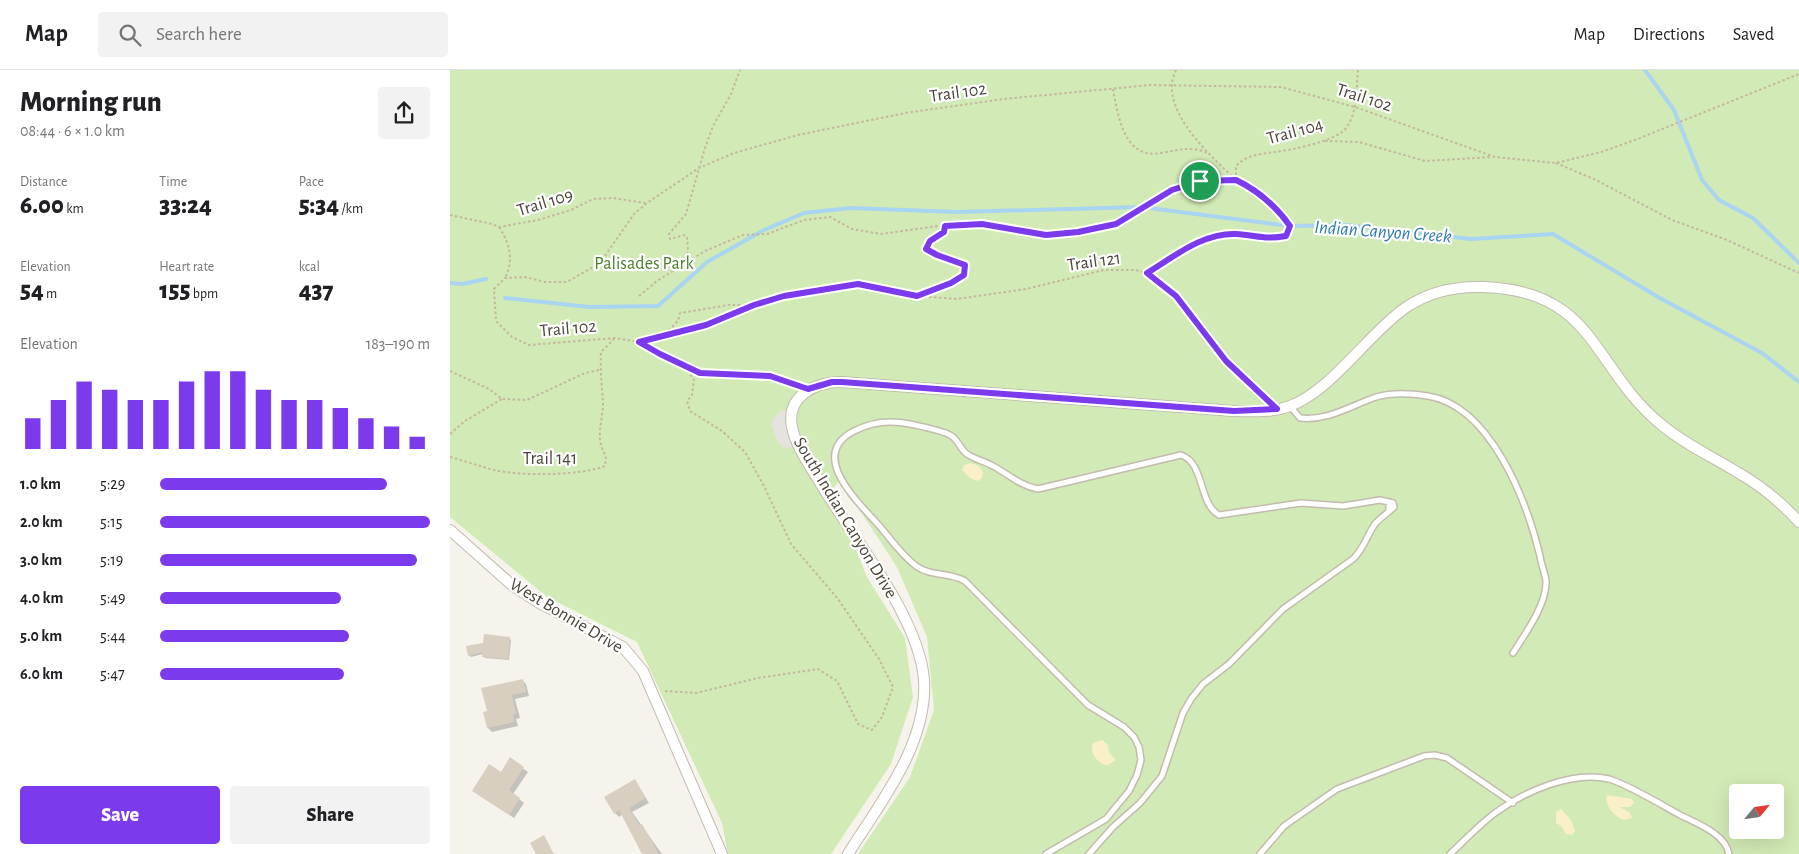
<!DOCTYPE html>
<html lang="en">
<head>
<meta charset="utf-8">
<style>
  body { margin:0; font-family:"Alegreya Sans",sans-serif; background:#f2f2f2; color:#202124; height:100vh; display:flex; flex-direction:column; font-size:19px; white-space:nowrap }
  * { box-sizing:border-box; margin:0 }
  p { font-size:16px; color:#757577 }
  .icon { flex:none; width:28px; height:28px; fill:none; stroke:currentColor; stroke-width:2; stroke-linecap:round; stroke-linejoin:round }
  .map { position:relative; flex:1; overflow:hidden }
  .side { display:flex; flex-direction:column; background:#fff; width:450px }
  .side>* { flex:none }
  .needle { width:32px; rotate:61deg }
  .fabs { position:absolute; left:1279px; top:714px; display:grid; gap:10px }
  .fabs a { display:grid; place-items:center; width:55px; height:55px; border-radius:5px; background:#fff; box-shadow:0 5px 20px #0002; font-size:25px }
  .pin { position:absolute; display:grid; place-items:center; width:42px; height:42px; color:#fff; margin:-21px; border:2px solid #fff; border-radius:50%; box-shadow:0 1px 5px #0007 }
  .round { display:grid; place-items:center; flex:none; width:52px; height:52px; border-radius:5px; background:#f2f2f2 }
  .summary { display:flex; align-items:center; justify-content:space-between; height:85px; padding:0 20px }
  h1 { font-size:28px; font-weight:800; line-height:38px }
  .metrics { display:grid; grid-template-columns:repeat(3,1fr); gap:8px; height:85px; padding:5px 20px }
  .metrics div { display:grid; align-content:center }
  .metrics b { font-size:25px; font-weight:800 }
  .metrics small { font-size:14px; font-weight:400 }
  .metrics p { font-size:14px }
  .chart { height:140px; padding:10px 20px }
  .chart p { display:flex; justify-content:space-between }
  .chart svg { width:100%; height:90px; margin-top:5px; stroke:#7c3aed; stroke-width:6 }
  .cta { display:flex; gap:10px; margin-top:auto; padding:10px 20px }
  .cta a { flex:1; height:58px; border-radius:5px; background:#7c3aed; color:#fff; font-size:20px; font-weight:800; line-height:58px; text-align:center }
  .cta a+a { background:#f2f2f2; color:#202124 }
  ul { padding:0 20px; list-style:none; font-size:16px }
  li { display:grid; grid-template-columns:80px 60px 1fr; align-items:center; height:38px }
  li i { height:12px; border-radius:6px; background:#7c3aed }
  header { display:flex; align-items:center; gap:30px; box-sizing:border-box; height:70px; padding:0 25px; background:#fff; border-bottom:1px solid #e0e0e0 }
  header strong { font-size:24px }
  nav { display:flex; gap:28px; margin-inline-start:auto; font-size:18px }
  .search { width:350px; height:45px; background:#f2f2f2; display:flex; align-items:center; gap:12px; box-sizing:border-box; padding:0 18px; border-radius:5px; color:#757577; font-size:19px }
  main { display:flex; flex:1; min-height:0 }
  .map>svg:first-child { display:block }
  .green { fill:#d2eab5; fill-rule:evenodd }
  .sand { fill:#f9efc9 }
  .parking { fill:#e5e3e0 }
  .shadow { fill:#0003 }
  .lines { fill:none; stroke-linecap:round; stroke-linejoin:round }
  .stream { stroke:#a9d4f2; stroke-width:4 }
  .building { fill:#d8cfc1 }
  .lane-casing { stroke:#c2bbae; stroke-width:8 }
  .street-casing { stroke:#c2bbae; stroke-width:12 }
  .path { stroke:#c4b79f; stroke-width:2; stroke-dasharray:2.5 2.5; stroke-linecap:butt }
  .lane { stroke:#fff; stroke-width:5 }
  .street { stroke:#fff; stroke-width:10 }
  .route-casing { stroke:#fff; stroke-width:10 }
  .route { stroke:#7c3aed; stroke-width:6 }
  .labels { text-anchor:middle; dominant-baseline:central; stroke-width:4.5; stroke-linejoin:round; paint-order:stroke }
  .street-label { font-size:18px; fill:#4b4439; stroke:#fff }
  .park-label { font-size:18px; fill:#4a7f2a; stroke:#fff }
  .water-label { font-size:19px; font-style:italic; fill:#2e7ab2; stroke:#fff }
</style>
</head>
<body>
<header>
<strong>Map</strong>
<div class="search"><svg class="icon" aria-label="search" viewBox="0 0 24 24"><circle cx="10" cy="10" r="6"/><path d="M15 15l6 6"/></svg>Search here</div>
<nav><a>Map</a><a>Directions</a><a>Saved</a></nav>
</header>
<main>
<section class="side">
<div class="summary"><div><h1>Morning run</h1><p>08:44 · 6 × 1.0 km</p></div><a class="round"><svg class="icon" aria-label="share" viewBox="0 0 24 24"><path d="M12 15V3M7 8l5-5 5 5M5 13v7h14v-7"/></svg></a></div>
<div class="metrics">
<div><p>Distance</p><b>6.00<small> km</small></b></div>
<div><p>Time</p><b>33:24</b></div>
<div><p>Pace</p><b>5:34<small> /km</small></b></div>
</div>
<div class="metrics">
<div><p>Elevation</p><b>54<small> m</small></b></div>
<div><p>Heart rate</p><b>155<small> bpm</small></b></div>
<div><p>kcal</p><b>437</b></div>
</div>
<div class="chart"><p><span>Elevation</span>183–190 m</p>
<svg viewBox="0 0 160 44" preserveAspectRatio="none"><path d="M5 44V29M15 44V20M25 44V11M35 44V15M45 44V20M55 44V20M65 44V11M75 44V6M85 44V6M95 44V15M105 44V20M115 44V20M125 44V24M135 44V29M145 44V33M155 44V38"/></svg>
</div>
<ul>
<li><b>1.0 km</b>5:29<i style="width:84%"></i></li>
<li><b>2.0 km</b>5:15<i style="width:100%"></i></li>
<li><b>3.0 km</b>5:19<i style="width:95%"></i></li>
<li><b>4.0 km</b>5:49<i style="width:67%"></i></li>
<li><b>5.0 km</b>5:44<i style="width:70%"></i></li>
<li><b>6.0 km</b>5:47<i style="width:68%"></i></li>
</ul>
<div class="cta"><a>Save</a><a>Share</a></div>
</section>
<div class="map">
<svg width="1349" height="784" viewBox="0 0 1349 784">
  <rect width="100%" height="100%" fill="#f6f3ec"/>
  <path class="green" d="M0 0H1349V784H408L460 707 484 640 477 567 447 497 390 410 382 420 417 507 455 568 463 627 441 694 381 784H278L272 753 187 572 97 527 0 447ZM1288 722H1325V760H1288Z"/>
  <path class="sand" d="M521 393 529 396 533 402 532 408 528 411 520 408 512 400 514 395Z
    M652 670 658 675 659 682 666 690 658 695C648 695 639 683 643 673Z
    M1157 725 1182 729 1184 733 1180 737H1170L1180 743 1182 748 1174 750C1165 747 1154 736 1157 725Z
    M1111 739 1121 750 1125 761 1122 765 1116 764 1111 756 1106 753V742Z"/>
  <path class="parking" d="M342 339 349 376 333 378 326 369 321 353 330 341Z"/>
  <path class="shadow" d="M59 568 61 570 59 590 35 588 33 584 21 587 19 585Z
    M72 610 76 614 79 626 65 629 70 648 66 649 68 656 42 662 38 658V642Z
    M60 689 78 702 63 724 74 733 64 748 24 721 51 703Z
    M185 711 199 733 182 742 212 784H193L173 744 169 747 165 743Z"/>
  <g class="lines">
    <path class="stream" d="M1195 0 1224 40 1252 110 1269 130 1303 148 1349 193
      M0 213 13 214 36 209
      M55 228 139 237 208 236 257 192 312 161 354 143 401 138 508 142 691 137 840 156 896 155 1021 169 1103 164 1208 227 1312 283 1349 312"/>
  </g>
  <path class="building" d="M34 564 60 567 58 589 32 587V582L18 586 16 576 33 573Z
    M73 609 76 622 62 625 66 644H63L64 652 37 658 33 642 37 641 31 618Z
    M60 687 74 697 59 720 70 728 59 745 22 721 39 694 51 702Z
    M185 709 196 728 179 738 189 755 192 754 209 784H192L169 740 164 744 154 727Z
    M94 765 104 784H86L80 773Z"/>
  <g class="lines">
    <defs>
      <path id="lane" d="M840 336 850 348C878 351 900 336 926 327 943 322 960 323 978 326 1041 336 1077 432 1090 486 1091 494 1095 503 1096 511 1097 534 1075 564 1063 583
        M596 784 656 749 679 721 687 705 691 690 689 677 684 667 674 657 638 635 515 511C500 502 481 507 466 496 449 483 439 466 425 451 404 428 359 384 404 361 421 352 441 350 460 354 469 356 491 360 500 365 508 369 510 379 517 384 524 389 534 391 541 395 557 403 570 416 588 419L731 385C755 393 748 433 769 445L851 433 893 436 930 430 939 432
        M639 784 663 757 690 733 712 706 733 643 741 629 753 614 779 594 833 539 903 489C914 479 917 465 925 454 931 447 938 443 944 437L943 433 939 432V441
        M810 784 834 756 887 719 974 686 985 685 997 688 1063 733
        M1000 784C1014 771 1029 755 1045 743 1074 722 1122 700 1159 709 1177 714 1212 735 1230 745 1246 753 1276 764 1279 784"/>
      <path id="street" d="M0 460 63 516 91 534 173 577 193 601 272 784
        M398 784C430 733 478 674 474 610 469 546 402 467 369 411 359 394 346 377 342 357 336 326 365 312 392 312L784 341C803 341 822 343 840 336 882 320 917 265 955 238 978 222 1006 216 1034 217 1147 221 1141 298 1213 356 1236 375 1263 387 1287 402 1310 415 1331 432 1349 452"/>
    </defs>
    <use href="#lane" class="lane-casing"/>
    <use href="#street" class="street-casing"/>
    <path class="path" d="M726 0C724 5 722 10 722 15 720 50 763 88 786 110
      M663 19C668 46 674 90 711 83 730 80 742 75 759 84
      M875 71 909 72 975 91 1042 87
      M1106 93 1146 110 1222 150 1277 170 1349 203
      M786 110V96C796 85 810 84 825 82 841 80 888 71 897 57 908 40 906 19 908 0
      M0 145 42 154 49 157 88 150 121 140 143 129 163 128 195 133
      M49 157C60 174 64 190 55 208
      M234 194 238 181 237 167 234 165 220 169 219 164 236 144 255 78 263 56 281 24 290 0
      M697 203 726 226 776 291 817 329
      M469 225 501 213 514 205 515 195 487 185 476 179 480 171 494 162 495 155
      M189 226 207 211 255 181 293 165 317 164 354 150 380 147 402 159 431 164 495 155 533 153 596 165 628 162 666 154 722 120 750 111 786 110 807 121 828 139 840 156 836 166C817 169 805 165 786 164 752 163 725 186 697 203L685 200H654L576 219 507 229 467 226 408 214 335 226 304 235 256 255 189 272
      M215 264 228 251 230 243 279 235H301
      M0 301 39 319 52 329 77 330 135 303 149 300
      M346 315 320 306 250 303 189 272 165 268 79 275 62 267 46 251 44 219 55 208 75 207 95 212H117L150 193 184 144 197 133 249 98 284 83 348 65 455 43 554 29 700 15 831 17 905 37 1045 87 1106 93 1151 82 1185 70 1349 4
      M0 364 15 351 52 329
      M0 387C15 391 29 396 44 400 71 406 130 406 155 396L156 386C144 368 153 352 153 333 152 316 150 300 151 282L165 268
      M215 621 246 623 308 608 368 599 387 611 408 654 422 660 432 647 443 617 429 589 388 529 341 474 314 416 295 382 272 361 240 341 237 331 242 325 244 310 236 297"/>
    <use href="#lane" class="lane"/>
    <use href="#street" class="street"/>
  </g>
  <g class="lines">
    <defs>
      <path id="route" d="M786 110C809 121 825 135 840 156L836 166C815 170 806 165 786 164 752 163 725 186 697 203L726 226 776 291 827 339 784 341 392 312H382L358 319 320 306 250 303 210 284 189 272 256 255 304 235 334 226 408 214 467 226 501 213 514 205 515 195 487 185 476 179 480 171 494 162 495 156 532 154 596 165 628 162 666 154 722 120 750 111Z"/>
    </defs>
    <use href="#route" class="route-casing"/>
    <use href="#route" class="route"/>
  </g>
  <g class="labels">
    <g class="street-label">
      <text transform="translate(508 23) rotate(-8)">Trail 102</text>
      <text transform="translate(914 28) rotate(18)">Trail 102</text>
      <text transform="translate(845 62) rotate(-15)">Trail 104</text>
      <text transform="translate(95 133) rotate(-17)">Trail 109</text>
      <text transform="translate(644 192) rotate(-8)">Trail 121</text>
      <text transform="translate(118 259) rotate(-5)">Trail 102</text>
      <text x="100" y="389">Trail 141</text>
      <text transform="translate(395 448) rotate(59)">South Indian Canyon Drive</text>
      <text transform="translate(116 546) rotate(31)">West Bonnie Drive</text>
    </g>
    <g class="park-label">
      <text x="194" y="194">Palisades Park</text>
    </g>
    <g class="water-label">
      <text transform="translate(933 162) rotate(4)">Indian Canyon Creek</text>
    </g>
  </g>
</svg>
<div class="fabs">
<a><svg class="needle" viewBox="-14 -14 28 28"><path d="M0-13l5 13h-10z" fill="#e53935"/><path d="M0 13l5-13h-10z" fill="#757577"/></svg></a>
</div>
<div class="pin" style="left:750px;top:111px;background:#1e9e55"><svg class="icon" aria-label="arrive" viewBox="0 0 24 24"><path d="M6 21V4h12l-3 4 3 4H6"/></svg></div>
</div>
</main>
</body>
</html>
